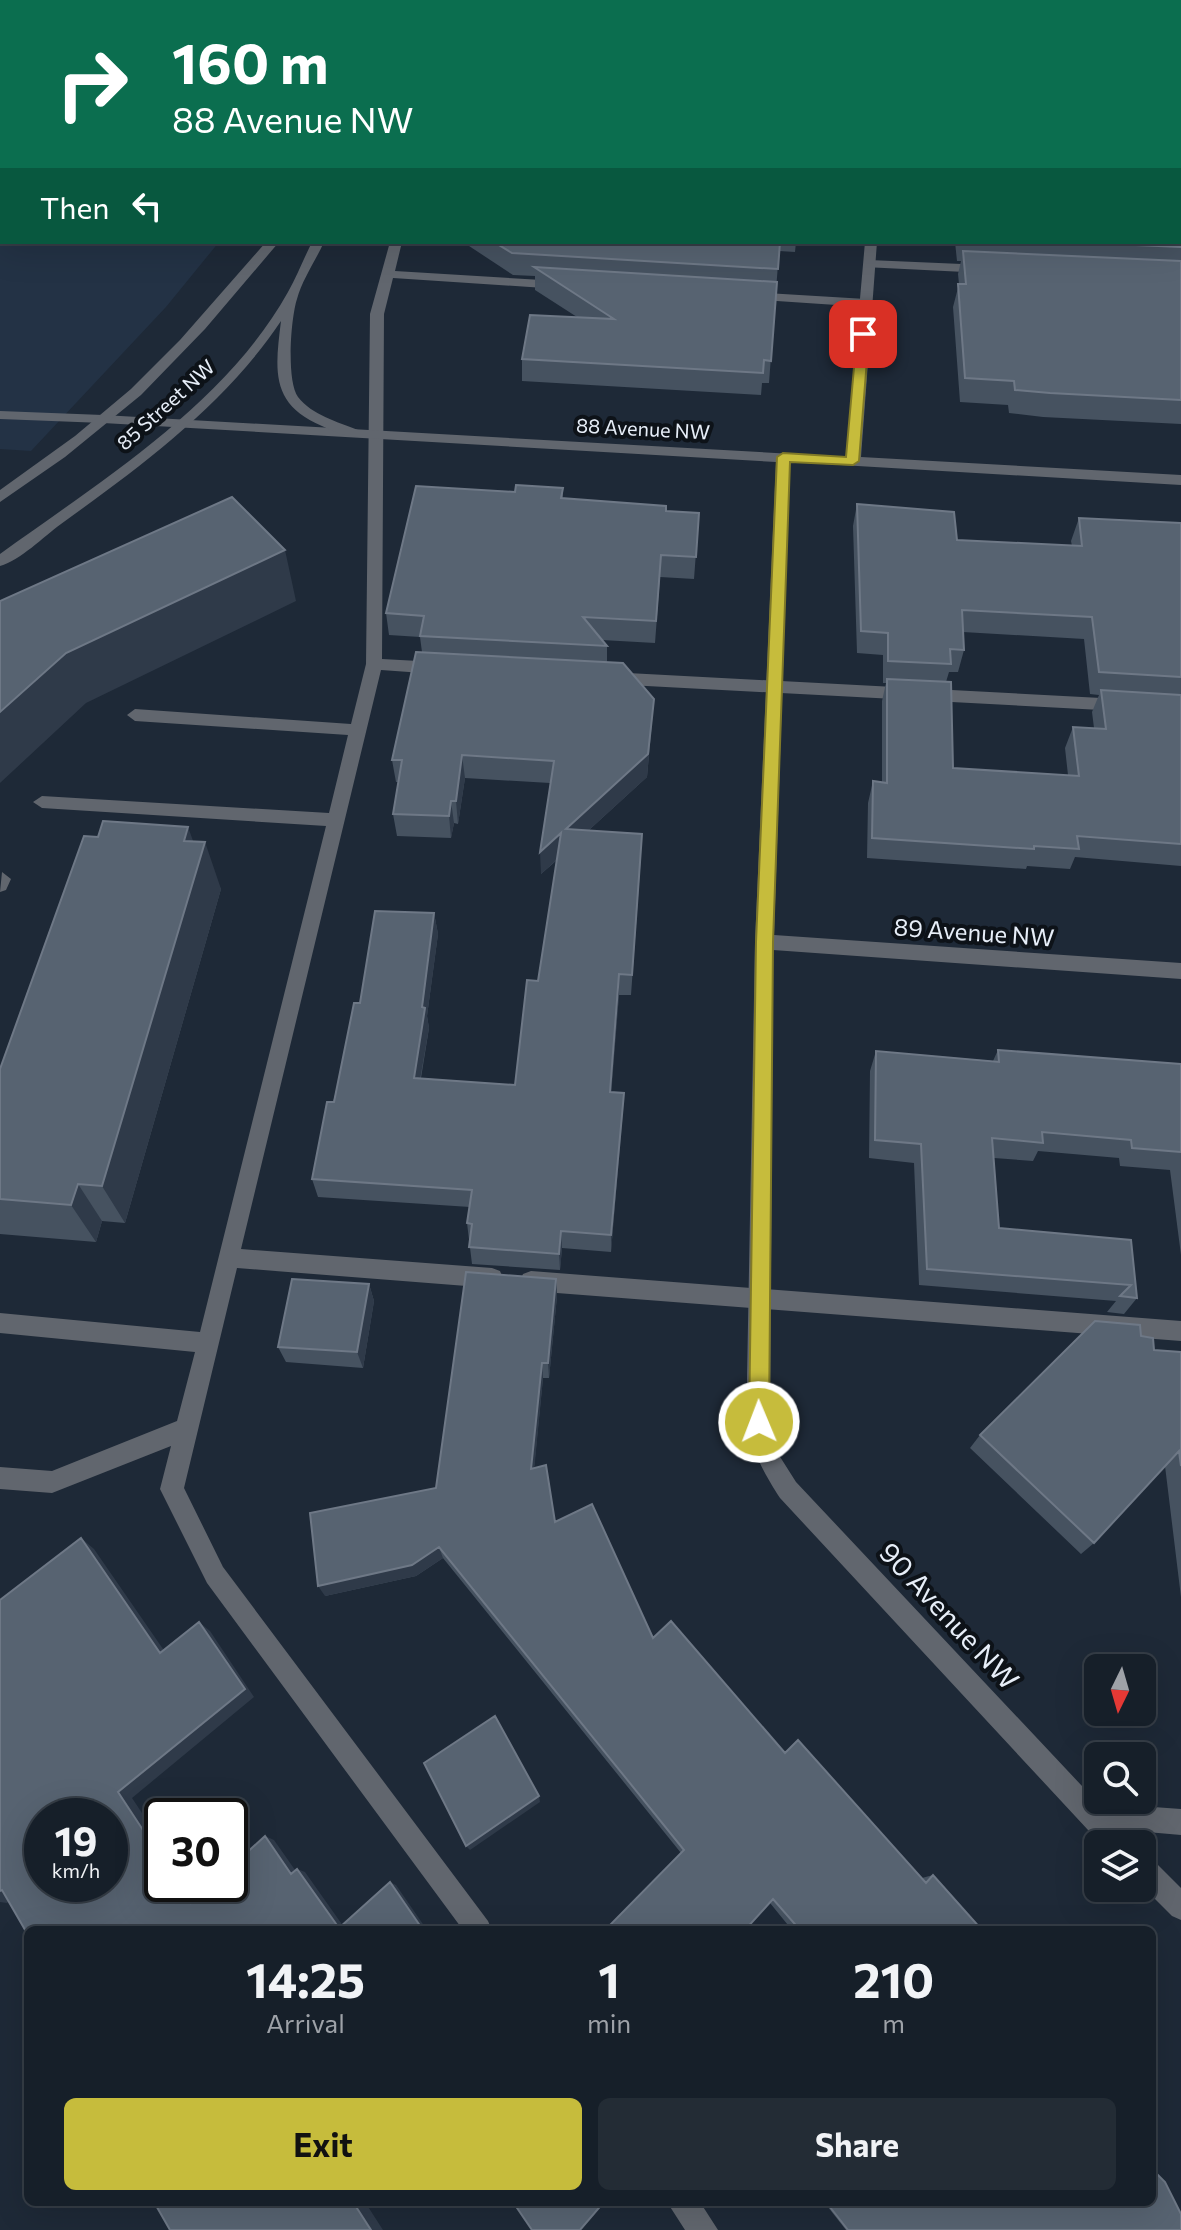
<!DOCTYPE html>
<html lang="en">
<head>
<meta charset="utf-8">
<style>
  :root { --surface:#161f29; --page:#232c35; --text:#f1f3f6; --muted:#9ea2a8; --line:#353d46; --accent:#c6bc3c }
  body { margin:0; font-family:Commissioner,sans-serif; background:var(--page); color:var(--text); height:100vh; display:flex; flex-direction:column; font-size:30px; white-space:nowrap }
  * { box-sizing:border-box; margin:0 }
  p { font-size:26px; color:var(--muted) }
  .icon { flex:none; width:44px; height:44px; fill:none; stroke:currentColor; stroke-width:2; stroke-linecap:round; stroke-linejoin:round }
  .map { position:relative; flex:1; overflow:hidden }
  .panel { position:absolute; left:24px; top:1926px; width:1132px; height:280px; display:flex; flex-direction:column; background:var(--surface); border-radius:12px; box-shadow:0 8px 32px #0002,0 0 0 2px var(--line) }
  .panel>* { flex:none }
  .guide { position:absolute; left:0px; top:0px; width:1182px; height:244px; box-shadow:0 8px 32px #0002,0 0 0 2px var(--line); background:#0b6e4f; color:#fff; overflow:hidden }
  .needle { width:52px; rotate:185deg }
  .controls { position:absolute; left:1084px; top:1654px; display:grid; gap:16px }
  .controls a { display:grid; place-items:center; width:72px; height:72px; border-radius:12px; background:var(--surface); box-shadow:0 8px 32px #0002,0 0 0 2px var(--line); font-size:40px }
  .speed { position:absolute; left:24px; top:1798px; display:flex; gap:16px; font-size:40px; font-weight:700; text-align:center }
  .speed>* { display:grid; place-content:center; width:104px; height:104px; border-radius:50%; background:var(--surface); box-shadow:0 8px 32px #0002,0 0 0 2px var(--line); line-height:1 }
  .speed small { font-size:20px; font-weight:400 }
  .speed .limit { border:4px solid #111; border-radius:12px; background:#fff; color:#111 }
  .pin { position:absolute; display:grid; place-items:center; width:68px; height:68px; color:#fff; margin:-34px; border-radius:16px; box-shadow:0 4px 12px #0006 }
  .me { position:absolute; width:88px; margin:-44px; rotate:359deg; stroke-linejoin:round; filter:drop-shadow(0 0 6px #0008) }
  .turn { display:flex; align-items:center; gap:28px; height:168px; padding:0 40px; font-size:36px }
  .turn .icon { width:104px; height:104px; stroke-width:2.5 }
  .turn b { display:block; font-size:56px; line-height:68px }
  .then { display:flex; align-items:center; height:76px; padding:0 40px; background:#0003; gap:16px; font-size:30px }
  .eta { display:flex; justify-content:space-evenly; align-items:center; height:136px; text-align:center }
  .eta b { font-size:48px; font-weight:700; line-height:56px }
  .cta { display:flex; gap:16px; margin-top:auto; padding:16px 40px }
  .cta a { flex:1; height:92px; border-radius:12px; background:var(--accent); color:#111; font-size:32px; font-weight:700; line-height:92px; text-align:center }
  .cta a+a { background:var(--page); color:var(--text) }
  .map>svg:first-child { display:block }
</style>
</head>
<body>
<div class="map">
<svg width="1181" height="2230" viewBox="0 0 1181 2230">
  <rect width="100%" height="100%" fill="#1e2937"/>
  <!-- built -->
  <path fill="#233245" d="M0,0H330L2,2V242H219L166,307L31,451L0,449Z"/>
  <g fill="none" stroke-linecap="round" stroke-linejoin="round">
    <!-- service -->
    <path fill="#61666e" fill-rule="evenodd" d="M390,242H402L395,271L559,281L566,285L559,289L393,278L384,314L382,659L437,662L445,668L437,674L381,670L241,1249L492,1268L500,1271L503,1278L500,1285L492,1288L237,1268L184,1488L223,1567L488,1921L492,1930H463L207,1583L160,1489L171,1446L52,1493L0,1489V1467L52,1471L177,1421L195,1352L0,1333V1313L200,1332L326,826L42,808L33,802L42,796L329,813L348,735L135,721L127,715L135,709L351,724L366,664L370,314Z
      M869,260L985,265L991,269L985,273L864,267V261Z
      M751,292L866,299L873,303L866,307L746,299V293Z
      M0,411L103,415L110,419L103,423L0,419Z
      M609,672L1120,699L1128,705L1120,711L609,684L601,678Z
      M2,872L11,879L6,890L0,892Z
      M531,1271L1181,1321V1341L531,1291L523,1288L520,1281L523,1274Z
      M667,2202H700L718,2230H685Z"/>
    <!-- minor -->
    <path fill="#61666e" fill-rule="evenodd" d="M886,0H896V2H886Z
      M865,242H877L861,457L1181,475V485L790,462L774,935L1181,963V979L773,950L770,1422L777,1452L796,1482L1098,1803L1181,1809V1835L1124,1830L1132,1844H1101L780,1498C749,1450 748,1435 747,1379L755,942L776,462L103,423L96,419L103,415L846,457Z
      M1142,1854L1151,1858L1181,1888V1920L1172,1916L1142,1886Z"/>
    <!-- tertiary -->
    <path fill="#61666e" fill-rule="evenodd" d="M381,0H391V2H381Z
      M266,242H279L205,329L141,395L65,457L0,502V490L75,436L131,389L180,340Z
      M312,242H324C316,260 302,280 297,299C291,317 286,380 298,397C312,415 338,422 358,430V436C347,438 333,431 322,426C270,404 275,370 281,321C225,405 141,466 61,524C43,537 21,560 0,566V554C102,480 225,405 288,292C297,276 304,258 312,242Z"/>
  </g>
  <!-- wall -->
  <path fill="#465260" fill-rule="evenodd" d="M493,0H832L831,2H493Z
    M962,0H1181V424L1043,417L1009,413L1008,405L960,402L953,307L959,284L958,274L961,261H957L955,242H1180V2H962Z
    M463,242H796L795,252L779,251L769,383H762L761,395L522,381V359L577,317L535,290V276L513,275Z
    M563,488V498L666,511L699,513L694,579L660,577L655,643L602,640L607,646V662L654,699L652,722L647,777L589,830L641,856L631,995H619L611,1092L624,1093L611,1252L562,1248L560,1270L472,1264L467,1223L470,1207L318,1197L312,1179L360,1003L434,913L438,934L427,1016L429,1028L421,1078L515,1085L538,981L557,860L541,874L550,783L465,778L458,824L454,823L451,838L397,836L393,814L398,782H396L392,760L422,652L420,637L389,635L386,613L515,492Z
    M857,504L957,540L1072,546L1071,541L1079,518L1181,523V866L1075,857L1070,869L1027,866L1026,869L867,858L868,803L873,781L882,782V701L886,683H883V655L857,653L853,526ZM963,632L1084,639L1090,694L1099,695L1092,712L1094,728L1073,727L1065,748L1068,775L953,768L946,682L949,672H958L964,650Z
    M193,842L221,889L125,1223L102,1221L96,1242L0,1234V1069Z
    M998,1050L1181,1064V1255L1170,1170L1120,1166L1119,1158L1038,1151L1033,1161L994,1158L999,1228L1131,1240L1137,1298L1124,1314L1107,1312L1116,1301L919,1285L914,1163L869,1158L870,1071L876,1051L993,1061Z
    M556,1279L557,1296L549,1378H543L534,1468L555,1522L653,1638L785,1753L922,1878L933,1875L982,1930H792L770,1903L745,1930H612L610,1927V1925L681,1853L443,1558L416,1576L325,1596L436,1488Z
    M369,1284L374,1301L363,1368L286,1362L278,1347Z
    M1141,1336L1154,1350L1181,1352V1597L1165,1466L1094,1543L1081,1554L970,1448L980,1435Z
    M824,2202H1152L1181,2230H846Z"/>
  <!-- shaded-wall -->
  <path fill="#2f3a49" d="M285,550L296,601L86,703L0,783V712L66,653Z
    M654,699L647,777L566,851V829Z
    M462,755L465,778L458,824L456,801Z
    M451,801L454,823L451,838L449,816Z
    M188,827L200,860L205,842L221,889L125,1223L102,1186Z
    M561,833L562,855L541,874L540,852Z
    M434,913L438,934L427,1016L429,1028L417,1097L414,1078Z
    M619,974V995L610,1111V1092Z
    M624,1093L623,1112L611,1252V1235Z
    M78,1184L102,1221L96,1242L71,1205Z
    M561,1231L562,1248L560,1270L559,1254Z
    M556,1279L557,1296L549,1378L548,1363Z
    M369,1284L374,1301L363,1368L357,1352Z
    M542,1363L543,1378L533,1482L531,1469Z
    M81,1538L94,1549L172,1662L160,1653Z
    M439,1547L443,1558L416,1576L325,1596L318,1586Z
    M199,1622L210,1631L254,1697L132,1798L162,1843V1859L118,1792Z
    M539,1796L540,1802L470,1850L466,1846Z
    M265,1836L274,1840L300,1877L291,1874Z
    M297,1869L305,1872L346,1930L339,1928Z
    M390,1882L396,1885L427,1930H423Z
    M178,1884H188L203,1906L191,1903Z
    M2,1890L19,1892L7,1903L0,1902V1891Z
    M353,2202H365L383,2230H371Z"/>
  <!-- building -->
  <path fill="#576371" stroke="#6e7886" stroke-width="2" fill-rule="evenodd" d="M520,0H831L830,2H523Z
    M968,0H1181V247L1066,242H1180V2H968Z
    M494,242H780L778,269L512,253Z
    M963,251L1181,261V400L1050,393L1015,390L1014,381L965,378L958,284H966Z
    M534,267L777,282L771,361L764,360L763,373L522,359L530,315L614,319Z
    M516,485L563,488L561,498L666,506V511L699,513L696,557L661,555L656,621L583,617L607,646L420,636L424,616L386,613L416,486L515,492Z
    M232,497L285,550L66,653L0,712V601Z
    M857,504L954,512L957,540L1082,546L1079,518L1181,523V677L1099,672L1092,617L962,610L964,650L950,649L951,664L888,661V633L861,631Z
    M416,652L623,663L654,699L648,754L566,829L642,834L632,975L619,974L610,1092L624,1093L611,1235L561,1231L559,1254L469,1247L472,1224L467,1223L472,1190L312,1179L327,1102H334L354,1003H360L375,911L434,913L422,1007L425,1008L414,1078L515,1085L527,980L538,981L561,833L540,852L554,761L462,755L456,801H451L449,816L393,814L402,760H392Z
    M887,679L951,682L953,768L1079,776L1073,727L1106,729L1101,690L1181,695V844L1077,836L1079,849L1034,846V849L872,838L873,781L887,783Z
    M103,821L188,827L184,841L205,842L102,1186L78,1184L71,1205L0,1199V1069L84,836L98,837Z
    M998,1050L1181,1064V1152L1132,1148L1131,1140L1042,1132L1043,1143L992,1138L999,1228L1131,1240L1137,1298L1120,1296L1131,1285L927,1269L921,1144L875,1140L876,1051L999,1062Z
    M466,1272L556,1279L548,1363H542L531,1469L546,1465L555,1522L592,1504L653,1638L671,1621L785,1753L798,1740L926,1883L933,1875L982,1930H800L773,1899L745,1930H614L610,1925L684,1850L439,1547L412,1565L318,1586L310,1513L436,1488Z
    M292,1279L369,1284L357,1352L278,1347Z
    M1095,1321L1140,1325L1141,1336L1153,1338L1154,1350L1181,1352V1466L1179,1451L1094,1543L980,1435Z
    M81,1538L160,1653L199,1622L245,1689L118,1792L162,1859V1884H178L191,1903L212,1884H230V1868L265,1836L291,1874L297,1869L339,1928L390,1882L423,1930H28V1935L2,1890L0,1891V1600ZM42,1816H110V1884H42Z
    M495,1716L539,1796L466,1846L424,1763Z
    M1152,2169L1165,2182L1181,2214V2230H848L826,2202H1152Z
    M154,2202H353L371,2230H170Z
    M513,2202H604L580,2230H532Z"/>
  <!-- route -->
  <path fill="#c6bc3c" stroke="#817a27" stroke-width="2" d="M863,331L869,334L859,461L853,465L790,462L773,942L769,1422L766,1429L759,1432L752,1429L749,1422L756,942L777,457L783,453L846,457L857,334Z"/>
  <g text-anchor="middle" stroke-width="8" stroke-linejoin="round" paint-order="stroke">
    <!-- far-street labels -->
    <g font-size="20" fill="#e7eef8" stroke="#0d1218">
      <text transform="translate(166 405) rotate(-42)" y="7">85 Street NW</text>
      <text transform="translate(643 429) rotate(3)" y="7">88 Avenue NW</text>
    </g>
    <!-- street labels -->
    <g font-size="24" fill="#e7eef8" stroke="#0d1218">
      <text transform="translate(974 933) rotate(4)" y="8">89 Avenue NW</text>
    </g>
    <!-- near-street labels -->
    <g font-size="28" fill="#e7eef8" stroke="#0d1218">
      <text transform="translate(949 1616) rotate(47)" y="10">90 Avenue NW</text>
    </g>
  </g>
</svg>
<div class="controls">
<a><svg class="needle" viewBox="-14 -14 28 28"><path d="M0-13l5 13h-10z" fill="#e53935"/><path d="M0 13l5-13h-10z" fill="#9ea2a8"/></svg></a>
<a><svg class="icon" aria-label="search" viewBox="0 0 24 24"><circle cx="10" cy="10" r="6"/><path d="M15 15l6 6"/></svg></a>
<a><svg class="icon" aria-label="layers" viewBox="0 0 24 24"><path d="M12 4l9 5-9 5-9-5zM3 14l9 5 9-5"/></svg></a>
</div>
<div class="speed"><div>19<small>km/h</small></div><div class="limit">30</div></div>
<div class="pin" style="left:863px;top:334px;background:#d93025"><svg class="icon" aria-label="arrive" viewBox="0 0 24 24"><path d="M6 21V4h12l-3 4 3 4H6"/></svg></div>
<svg class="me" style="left:759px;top:1422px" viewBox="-20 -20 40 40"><circle r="17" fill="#c6bc3c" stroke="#fff" stroke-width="3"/><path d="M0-11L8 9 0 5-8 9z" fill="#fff"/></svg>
<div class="guide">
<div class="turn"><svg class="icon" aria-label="right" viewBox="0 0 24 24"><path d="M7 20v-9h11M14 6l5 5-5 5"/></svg><div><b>160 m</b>88 Avenue NW</div></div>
<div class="then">Then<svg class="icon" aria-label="left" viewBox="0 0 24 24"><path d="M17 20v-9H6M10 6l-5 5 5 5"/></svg></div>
</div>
<section class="panel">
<div class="eta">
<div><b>14:25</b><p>Arrival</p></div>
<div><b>1</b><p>min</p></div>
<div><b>210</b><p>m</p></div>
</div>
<div class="cta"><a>Exit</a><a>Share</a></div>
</section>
</div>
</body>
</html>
